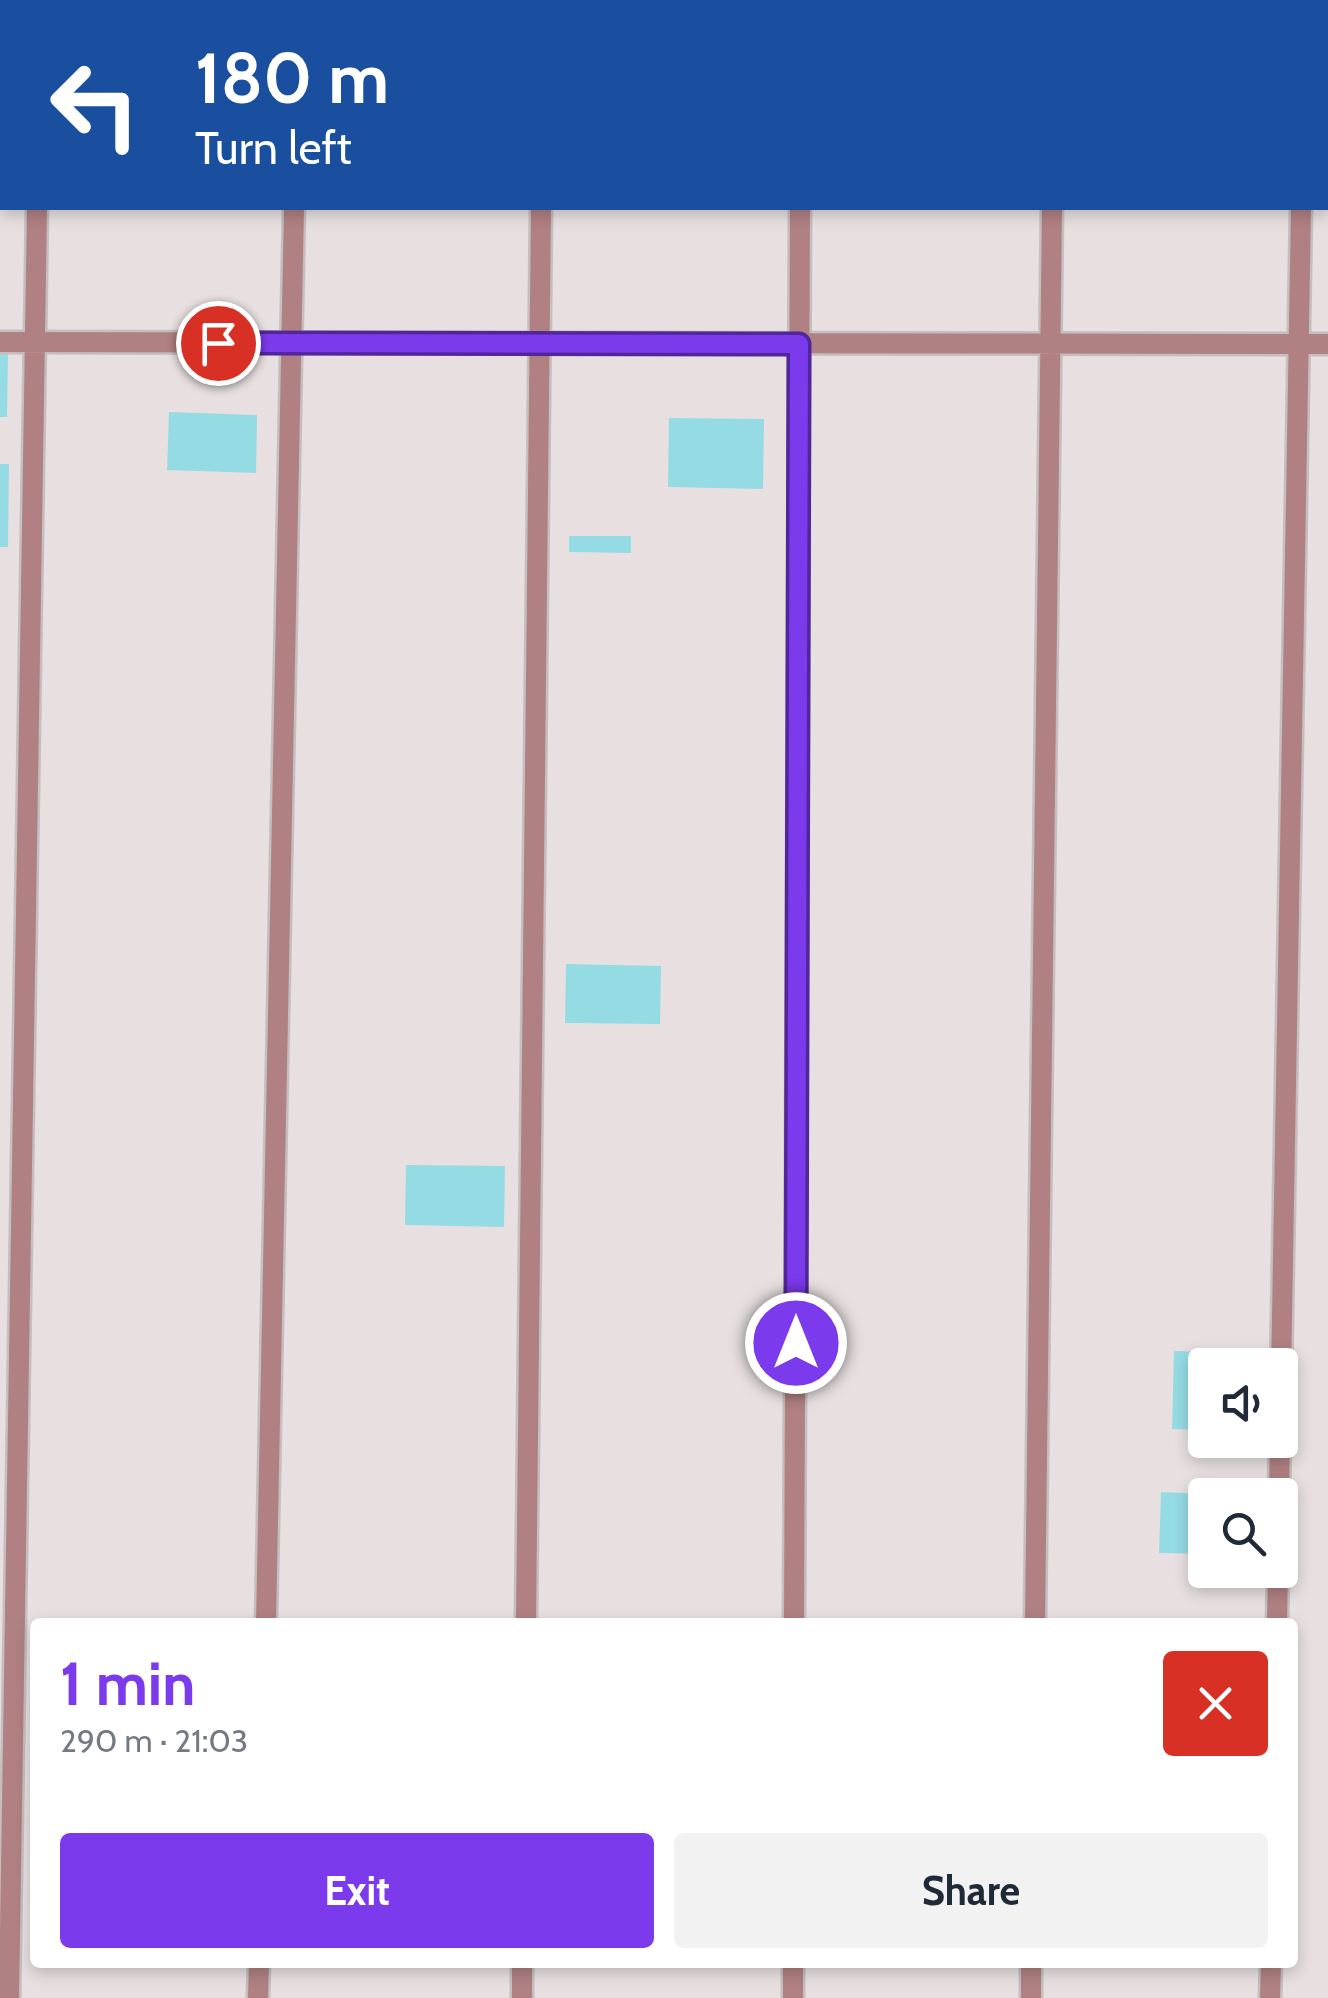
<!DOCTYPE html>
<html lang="en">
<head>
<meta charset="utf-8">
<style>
  :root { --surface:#fff; --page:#f2f2f3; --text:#1f2937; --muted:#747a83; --accent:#7c3aed }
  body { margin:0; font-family:Cabin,sans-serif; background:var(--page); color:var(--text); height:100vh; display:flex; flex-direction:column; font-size:38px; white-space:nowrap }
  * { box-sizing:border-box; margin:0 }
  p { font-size:32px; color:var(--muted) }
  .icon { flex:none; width:55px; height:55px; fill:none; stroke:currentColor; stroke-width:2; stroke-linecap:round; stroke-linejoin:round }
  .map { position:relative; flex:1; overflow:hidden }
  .panel { position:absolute; left:30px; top:1618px; width:1268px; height:350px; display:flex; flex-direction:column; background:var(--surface); border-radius:10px; box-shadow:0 5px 15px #0003 }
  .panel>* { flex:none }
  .guide { position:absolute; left:0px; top:0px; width:1330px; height:210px; box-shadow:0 5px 15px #0003; background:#1a4fa0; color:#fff; overflow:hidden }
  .buttons { position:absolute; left:1188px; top:1348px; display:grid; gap:20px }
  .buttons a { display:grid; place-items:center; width:110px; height:110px; border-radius:10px; background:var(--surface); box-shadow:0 5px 15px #0003; font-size:50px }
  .pin { position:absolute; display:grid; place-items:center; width:85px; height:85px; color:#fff; margin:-42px; border:5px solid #fff; border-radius:50%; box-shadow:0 2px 10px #0007 }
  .me { position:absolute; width:110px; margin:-55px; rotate:0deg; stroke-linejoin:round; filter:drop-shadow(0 0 8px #0008) }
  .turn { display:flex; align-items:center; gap:35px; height:210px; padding:0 30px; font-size:45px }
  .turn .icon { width:130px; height:130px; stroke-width:2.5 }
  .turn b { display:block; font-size:70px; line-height:85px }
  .round { display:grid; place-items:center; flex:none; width:105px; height:105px; border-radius:10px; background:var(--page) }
  .headline { display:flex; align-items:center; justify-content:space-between; height:170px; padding:0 30px }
  h1 { font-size:60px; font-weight:700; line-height:75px; color:var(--accent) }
  .primary-button { display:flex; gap:20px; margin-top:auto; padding:20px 30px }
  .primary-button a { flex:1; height:115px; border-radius:10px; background:var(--accent); color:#fff; font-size:40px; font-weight:700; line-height:115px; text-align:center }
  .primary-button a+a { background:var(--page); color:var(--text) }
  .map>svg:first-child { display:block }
</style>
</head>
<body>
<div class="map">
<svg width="1328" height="1998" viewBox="0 0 1328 1998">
  <rect width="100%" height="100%" fill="#e8e0e0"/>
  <!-- building -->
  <path fill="#95dbe4" d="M0,354H8L7,417H0Z
    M169,412L257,415L256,473L167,470Z
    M669,418L764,419L763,489L668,487Z
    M0,464H9L8,547H0Z
    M569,536H631V553L569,552Z
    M566,964L661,966L660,1024L565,1023Z
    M406,1165L505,1166L504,1227L405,1225Z
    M1174,1351L1253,1353L1252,1365H1205V1430L1172,1429Z
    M1161,1492L1205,1494V1554L1159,1553Z"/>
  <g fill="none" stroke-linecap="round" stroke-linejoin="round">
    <defs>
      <path id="minor" d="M39,2V0
        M296,2V0
        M544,2V0
        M801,2V0
        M1053,2V0
        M1305,2V0
        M0,342L1328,344
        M1280,1434L1301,208
        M1279,1495L1280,1440
        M266,1622L294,208
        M526,1622L541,208
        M794,1622L800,208
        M1035,1622L1052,208
        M1277,1622L1278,1570
        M9,1998L37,208
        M258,1998L259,1962
        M522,1998V1962
        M793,1998V1962
        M1031,1998V1962
        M1270,1998L1271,1962"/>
    </defs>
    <!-- minor casing -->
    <use href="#minor" stroke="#c5bebe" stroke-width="25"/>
    <!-- minor -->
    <use href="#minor" stroke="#b08082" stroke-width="20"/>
  </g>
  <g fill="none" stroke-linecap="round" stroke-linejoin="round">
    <defs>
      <path id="route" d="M218,343L799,344L796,1343"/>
    </defs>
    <!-- route casing -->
    <use href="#route" stroke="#51269a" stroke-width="25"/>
    <!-- route -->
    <use href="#route" stroke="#7c3aed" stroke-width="18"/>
  </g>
</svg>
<div class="buttons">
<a><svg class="icon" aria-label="sound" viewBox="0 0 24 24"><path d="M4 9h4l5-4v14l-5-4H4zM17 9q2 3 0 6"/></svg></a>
<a><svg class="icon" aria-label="search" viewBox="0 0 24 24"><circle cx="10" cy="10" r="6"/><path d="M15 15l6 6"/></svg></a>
</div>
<div class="pin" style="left:218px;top:343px;background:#d93025"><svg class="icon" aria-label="arrive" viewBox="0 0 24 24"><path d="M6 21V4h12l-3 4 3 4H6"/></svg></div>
<svg class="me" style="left:796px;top:1343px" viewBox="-20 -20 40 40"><circle r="17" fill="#7c3aed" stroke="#fff" stroke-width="3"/><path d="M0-11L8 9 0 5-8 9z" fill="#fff"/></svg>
<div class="guide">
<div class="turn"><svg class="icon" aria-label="left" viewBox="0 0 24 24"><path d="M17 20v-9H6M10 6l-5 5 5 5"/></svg><div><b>180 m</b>Turn left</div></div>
</div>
<section class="panel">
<div class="headline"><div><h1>1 min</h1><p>290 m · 21:03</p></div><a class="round" style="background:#d93025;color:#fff"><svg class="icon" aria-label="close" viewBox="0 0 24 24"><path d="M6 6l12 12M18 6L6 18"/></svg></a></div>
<div class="primary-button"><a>Exit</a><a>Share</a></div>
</section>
</div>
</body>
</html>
